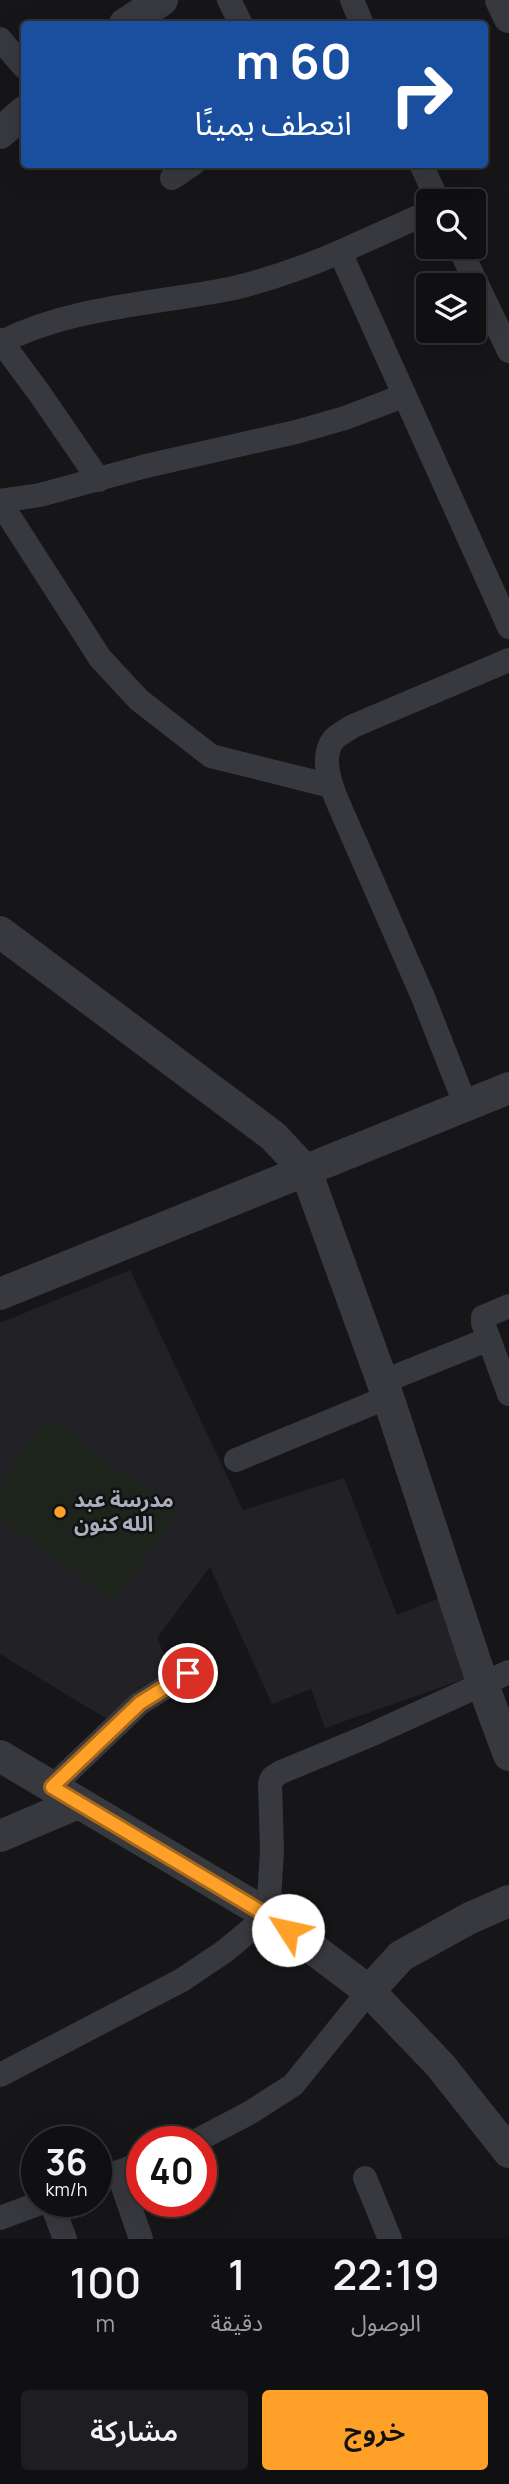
<!DOCTYPE html>
<html lang="ar">
<head>
<meta charset="utf-8">
<style>
  :root { --surface:#101013; --page:#1e1e21; --text:#f1f3f6; --muted:#9c9da0; --line:#303033; --accent:#ffa028 }
  body { margin:0; font-family:Manrope,"Noto Sans Arabic",sans-serif; background:var(--page); color:var(--text); direction:rtl; height:100vh; display:flex; flex-direction:column; font-size:26px; white-space:nowrap }
  * { box-sizing:border-box; margin:0 }
  p { font-size:23px; color:var(--muted) }
  .icon { flex:none; width:38px; height:38px; fill:none; stroke:currentColor; stroke-width:2; stroke-linecap:round; stroke-linejoin:round }
  .map { position:relative; height:2239px; overflow:hidden; direction:ltr }
  .drawer { display:flex; flex-direction:column; background:var(--surface); flex:1 }
  .drawer>* { flex:none }
  .banner { position:absolute; left:21px; top:21px; width:467px; height:147px; border-radius:7px; box-shadow:0 7px 28px #0002,0 0 0 2px var(--line); direction:rtl; background:#1a4fa0; color:#fff; overflow:hidden }
  .fabs { position:absolute; left:416px; top:189px; display:grid; gap:14px }
  .fabs a { display:grid; place-items:center; width:70px; height:70px; border-radius:7px; background:var(--surface); box-shadow:0 7px 28px #0002,0 0 0 2px var(--line); font-size:35px }
  .speed { position:absolute; left:21px; top:2126px; display:flex; gap:14px; font-size:35px; font-weight:700; text-align:center }
  .speed>* { display:grid; place-content:center; width:91px; height:91px; border-radius:50%; background:var(--surface); box-shadow:0 7px 28px #0002,0 0 0 2px var(--line); line-height:1 }
  .speed small { font-size:18px; font-weight:400 }
  .speed .limit { border:10px solid #d22; background:#fff; color:#111 }
  .pin { position:absolute; display:grid; place-items:center; width:60px; height:60px; color:#fff; margin:-30px; border:4px solid #fff; border-radius:50%; box-shadow:0 2px 7px #0007 }
  .me { position:absolute; width:77px; margin:-38px; rotate:305deg; stroke-linejoin:round; filter:drop-shadow(0 0 5px #0008) }
  .turn { display:flex; align-items:center; gap:24px; height:147px; padding:0 21px; font-size:32px }
  .turn .icon { width:91px; height:91px; stroke-width:2.5 }
  .turn b { display:block; font-size:49px; line-height:60px }
  .eta { display:flex; justify-content:space-evenly; align-items:center; height:119px; text-align:center }
  .eta b { font-size:42px; font-weight:600; line-height:49px }
  .button { display:flex; gap:14px; margin-top:auto; padding:14px 21px }
  .button a { flex:1; height:80px; border-radius:7px; background:var(--accent); color:#111; font-size:28px; font-weight:600; line-height:80px; text-align:center }
  .button a+a { background:var(--page); color:var(--text) }
  .map>svg:first-child { display:block }
</style>
</head>
<body>
<div class="map">
<svg width="509" height="2239" viewBox="0 0 509 2239">
  <rect width="100%" height="100%" fill="#161619"/>
  <!-- built -->
  <path fill="#222226" d="M130,1270L243,1510L344,1478L397,1615L440,1598L464,1679L325,1728L311,1689L272,1704L210,1567L157,1638L171,1669L134,1692L110,1721L0,1654V1323Z"/>
  <!-- green -->
  <path fill="#1c241c" d="M48,1418L178,1513L113,1601L0,1518V1483Z"/>
  <g fill="none" stroke-linecap="round" stroke-linejoin="round">
    <!-- minor -->
    <path stroke="#37393e" stroke-width="24" d="M229,0L241,24
      M352,0L362,24
      M0,39L24,67
      M421,164L438,201
      M172,178L193,164
      M429,212L340,252L509,627
      M459,247L509,351
      M0,340L40,394L99,480
      M0,343C71,306 157,304 234,288C271,279 305,267 340,252
      M0,501L40,495L146,466L296,432L345,418L403,396
      M0,502L100,658L139,700L211,756L331,786
      M466,1106L423,997L339,805C331,787 319,757 334,739C339,734 347,730 353,726L509,660
      M509,1306L483,1317V1323L509,1394
      M382,1382L489,1339
      M236,1460L388,1397
      M52,1787L140,1703L188,1673
      M0,2075L182,1980L225,1951L268,1915L272,1851L270,1783L272,1778L281,1772L368,1736L509,1672
      M194,2142L251,2112L293,2085L369,1991
      M118,2172L141,2239
      M365,2178L390,2239
      M96,2181L142,2163
      M51,2202L65,2239
      M0,2218L43,2202"/>
    <!-- tertiary -->
    <path stroke="#37393e" stroke-width="32" d="M501,0L509,17
      M125,24L162,0
      M0,133L24,112
      M0,932L273,1136L306,1171L388,1397L483,1685L509,1755
      M0,1294L509,1088
      M0,1756L268,1915L369,1991L440,2065L509,2152
      M0,1836L78,1803
      M369,1991L401,1956L470,1918L509,1901"/>
  </g>
  <g fill="none" stroke-linecap="round" stroke-linejoin="round">
    <defs>
      <path id="route" d="M188,1673L140,1703L52,1787L268,1916L288,1930"/>
    </defs>
    <!-- route casing -->
    <use href="#route" stroke="#a6681a" stroke-width="18"/>
    <!-- route -->
    <use href="#route" stroke="#ffa028" stroke-width="12"/>
  </g>
  <!-- markers -->
  <circle fill="#ffa028" stroke="#111114" stroke-width="2.5" cx="60" cy="1512" r="7"/>
  <g text-anchor="middle" stroke-width="5" stroke-linejoin="round" paint-order="stroke">
    <!-- poi labels -->
    <g font-size="21" font-weight="bold" fill="#a7afba" stroke="#111114" text-anchor="start">
      <text x="74" y="1507">مدرسة عبد<tspan x="74" dy="24">الله كنون</tspan></text>
    </g>
  </g>
</svg>
<div class="fabs">
<a><svg class="icon" aria-label="search" viewBox="0 0 24 24"><circle cx="10" cy="10" r="6"/><path d="M15 15l6 6"/></svg></a>
<a><svg class="icon" aria-label="layers" viewBox="0 0 24 24"><path d="M12 4l9 5-9 5-9-5zM3 14l9 5 9-5"/></svg></a>
</div>
<div class="speed"><div>36<small>km/h</small></div><div class="limit">40</div></div>
<div class="pin" style="left:188px;top:1673px;background:#d93025"><svg class="icon" aria-label="arrive" viewBox="0 0 24 24"><path d="M6 21V4h12l-3 4 3 4H6"/></svg></div>
<svg class="me" style="left:288px;top:1930px" viewBox="-20 -20 40 40"><circle r="19" fill="#fff"/><path d="M0-13L10 11 0 6-10 11z" fill="#ffa028"/></svg>
<div class="banner">
<div class="turn"><svg class="icon" aria-label="right" viewBox="0 0 24 24"><path d="M7 20v-9h11M14 6l5 5-5 5"/></svg><div><b>60 m</b>انعطف يمينًا</div></div>
</div>
</div>
<section class="drawer">
<div class="eta">
<div><b>22:19</b><p>الوصول</p></div>
<div><b>1</b><p>دقيقة</p></div>
<div><b>100</b><p>m</p></div>
</div>
<div class="button"><a>خروج</a><a>مشاركة</a></div>
</section>
</body>
</html>
